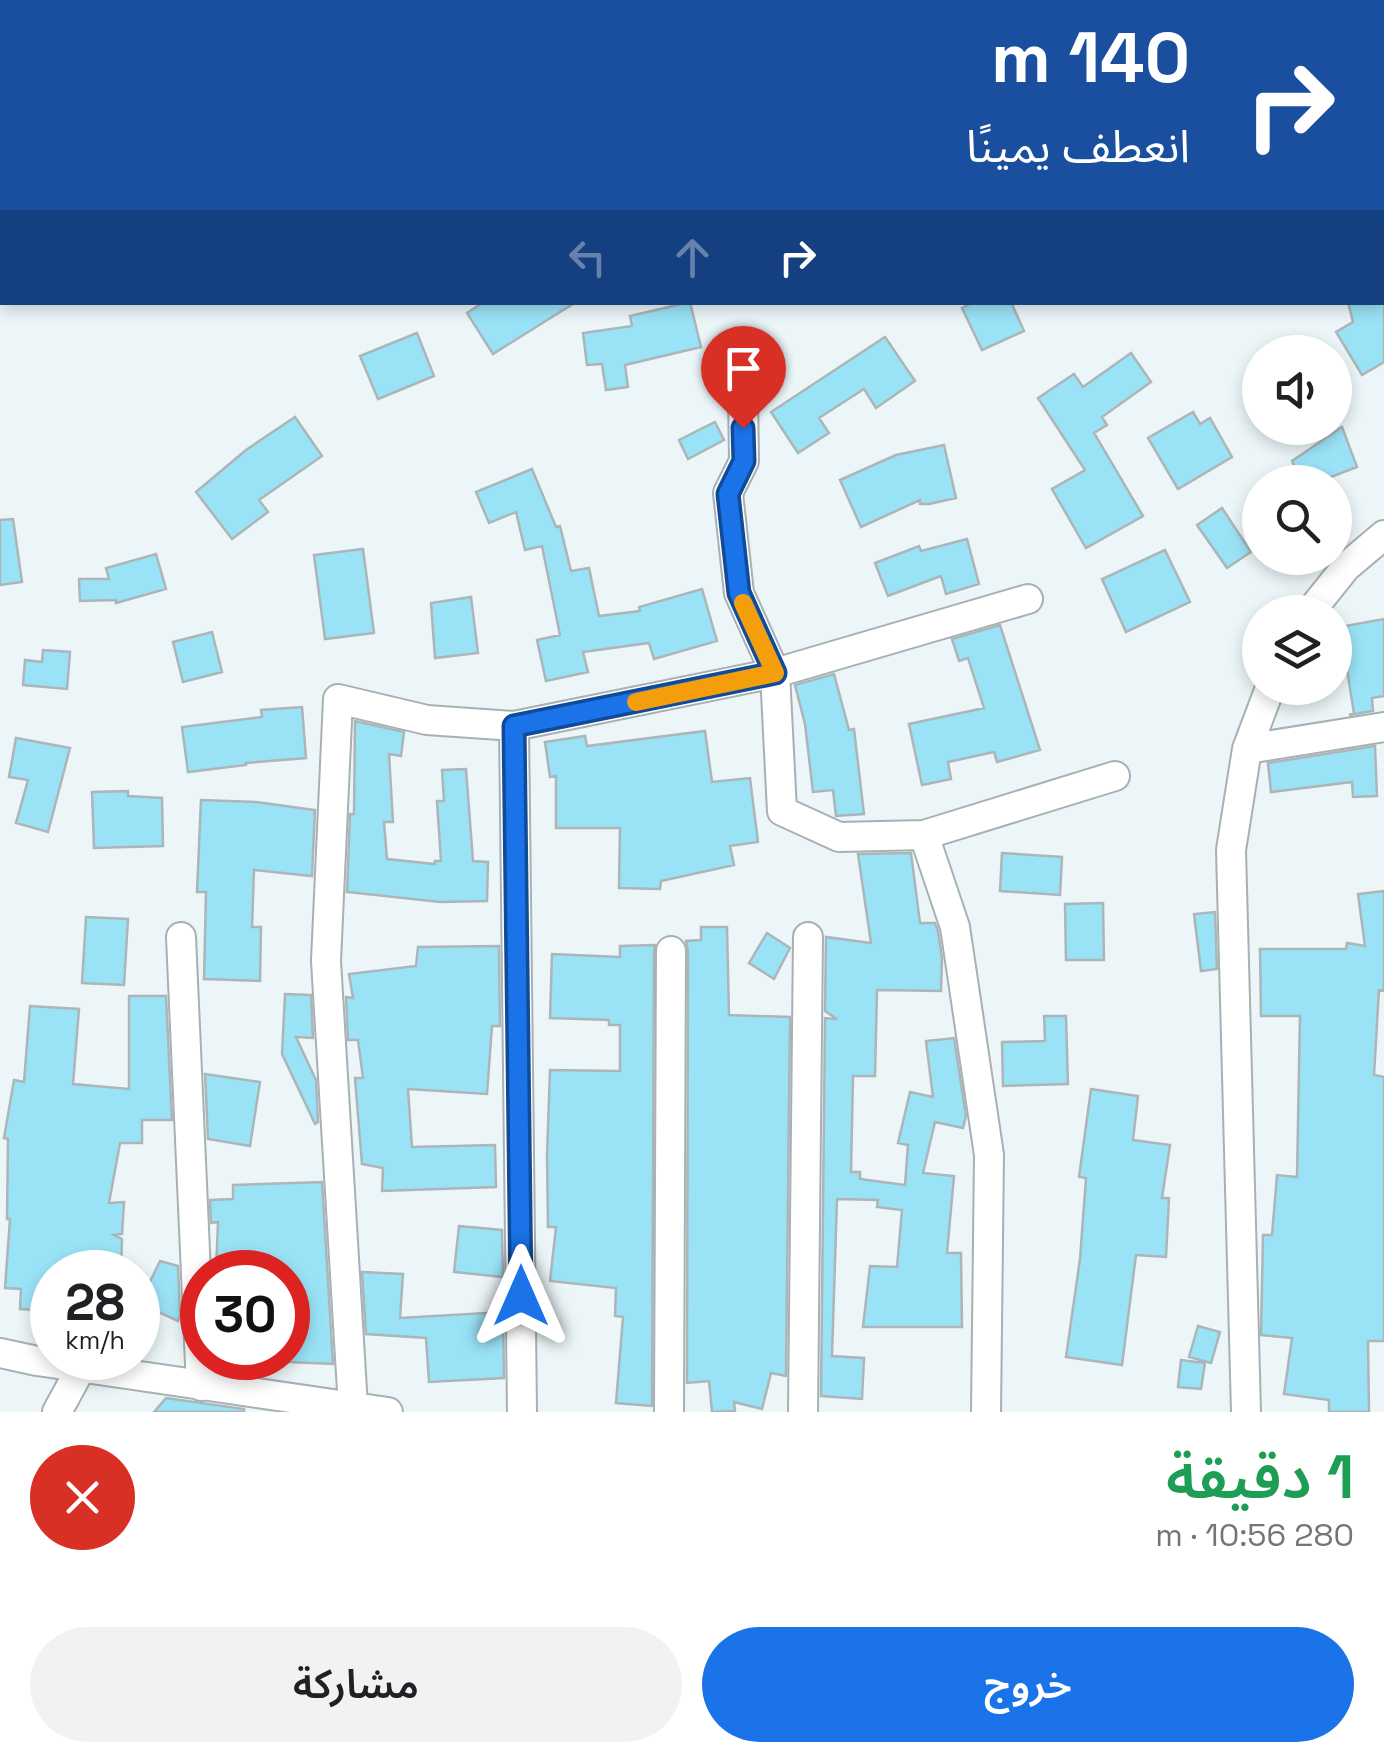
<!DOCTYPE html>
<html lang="ar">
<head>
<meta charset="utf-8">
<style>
  :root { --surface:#fff; --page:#f2f2f2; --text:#202124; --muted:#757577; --accent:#1a73e8 }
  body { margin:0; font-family:"Space Grotesk","Noto Sans Arabic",sans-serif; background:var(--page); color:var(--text); direction:rtl; height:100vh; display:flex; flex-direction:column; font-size:38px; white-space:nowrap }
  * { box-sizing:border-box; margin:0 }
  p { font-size:32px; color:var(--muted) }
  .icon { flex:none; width:55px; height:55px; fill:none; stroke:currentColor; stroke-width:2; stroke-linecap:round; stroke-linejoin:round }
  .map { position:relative; height:1412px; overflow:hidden; direction:ltr }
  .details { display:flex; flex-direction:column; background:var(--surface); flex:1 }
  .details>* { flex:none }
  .banner { position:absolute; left:0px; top:0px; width:1385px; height:305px; box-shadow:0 5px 15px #0003; direction:rtl; background:#1a4fa0; color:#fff; overflow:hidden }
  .buttons { position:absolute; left:1242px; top:335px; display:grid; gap:20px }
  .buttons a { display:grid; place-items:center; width:110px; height:110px; border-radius:50%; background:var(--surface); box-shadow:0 5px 15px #0003; font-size:50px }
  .speed { position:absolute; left:30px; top:1250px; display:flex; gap:20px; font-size:50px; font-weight:700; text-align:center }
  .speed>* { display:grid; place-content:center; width:130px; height:130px; border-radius:50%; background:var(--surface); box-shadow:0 5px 15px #0003; line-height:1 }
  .speed small { font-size:25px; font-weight:400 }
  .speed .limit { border:15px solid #d22; background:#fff; color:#111 }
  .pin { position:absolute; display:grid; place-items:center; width:85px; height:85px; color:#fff; margin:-102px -42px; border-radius:50% 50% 50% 0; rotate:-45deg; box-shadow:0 0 10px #0007 }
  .pin .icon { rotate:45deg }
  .me { position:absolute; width:110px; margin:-55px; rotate:0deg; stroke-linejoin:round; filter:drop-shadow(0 0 8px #0008) }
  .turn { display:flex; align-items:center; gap:35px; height:210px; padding:0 30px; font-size:45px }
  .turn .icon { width:130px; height:130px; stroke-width:2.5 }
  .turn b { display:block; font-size:70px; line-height:85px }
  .lanes { display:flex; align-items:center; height:95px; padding:0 30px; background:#0003; justify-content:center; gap:50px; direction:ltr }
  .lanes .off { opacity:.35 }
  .round { display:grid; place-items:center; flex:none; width:105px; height:105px; border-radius:52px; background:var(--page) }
  .head { display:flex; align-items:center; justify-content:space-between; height:170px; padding:0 30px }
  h1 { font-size:60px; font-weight:600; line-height:75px; color:#1e9e55 }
  .action { display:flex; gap:20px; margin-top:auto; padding:20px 30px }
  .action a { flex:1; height:115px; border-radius:60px; background:var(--accent); color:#fff; font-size:40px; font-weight:600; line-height:115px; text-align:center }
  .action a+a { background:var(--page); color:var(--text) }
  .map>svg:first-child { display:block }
</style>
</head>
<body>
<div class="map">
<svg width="1384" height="1412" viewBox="0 0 1384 1412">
  <rect width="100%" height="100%" fill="#ecf6f9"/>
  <!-- building -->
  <path fill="#9ae3f7" stroke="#acb5b8" stroke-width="2.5" d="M484,302H576L493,354L467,313Z
    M690,302L701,347L625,365L628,387L606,390L602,364L587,365L583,333L632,326L630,316Z
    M974,302H1011L1024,331L982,350L962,308Z
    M1348,302H1384V362L1362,375L1336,332L1353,322Z
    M417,333L434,376L378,399L360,356Z
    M885,337L915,381L876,408L864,389L819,418L829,433L798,453L771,412Z
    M1131,353L1151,382L1102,417L1107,425L1094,433L1143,516L1086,548L1052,489L1085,470L1038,398L1074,374L1083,387Z
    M1193,412L1200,424L1210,418L1232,457L1178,489L1148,438Z
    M295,417L322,456L259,500L268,512L232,539L196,492L246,450Z
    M715,422L724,440L688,459L679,440Z
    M1342,427L1357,467L1318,482H1301L1292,461Z
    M944,445L956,498L929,504H920V500L861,527L840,480L896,455Z
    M532,469L556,527L560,526L571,571L589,568L599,616L640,611L639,607L702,589L717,641L654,659L649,643L583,652L588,672L546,681L537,640L560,635L542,546L525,550L516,512L489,523L476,492Z
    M1222,508L1251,552L1227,568L1197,525Z
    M13,519L22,582L0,585V520Z
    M967,539L979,584L946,594L941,576L888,596L875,563L919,546L921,551Z
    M363,549L374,633L325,639L314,555Z
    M1165,550L1190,602L1126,632L1102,579Z
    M156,554L166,589L116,603V600L80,601L79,579H109L106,568Z
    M471,597L478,653L435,658L431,603Z
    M1384,619V696L1372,698L1373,711L1349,715L1354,713L1340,627Z
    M1000,625L1040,750L997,762L994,752L948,762L951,779L922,785L909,724L984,708L968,658L959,661L952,639Z
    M212,632L222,672L183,682L173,642Z
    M43,650L70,652L67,689L23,685L25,660L42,662Z
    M834,674L849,730L854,729L864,814L836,816L833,790L813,792L805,724L795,685Z
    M302,707L306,758L246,763V765L188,772L182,727L262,717L261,710Z
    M355,721L404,732L401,756L389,754L393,822H384L387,859L435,864V861H441L437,801H444L442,770L466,769L473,861L488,862L487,901L440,902L347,892L350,814H354Z
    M705,731L712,782L750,778L758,842L730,846L734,865L661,881L660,889L619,888L620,828H556V776L550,777L545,742L585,736L587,746Z
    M16,738L70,748L48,832L16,823L28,780L9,777Z
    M1375,746L1377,796L1353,797L1352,782L1271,792L1268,763Z
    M128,791V796L162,798L163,846L94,848L92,792Z
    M201,800L256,802L315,810L312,876L254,870L252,927H261L260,981L204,979L206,892H197Z
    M911,853L920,923H935L938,931L942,958L941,991L877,990L875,1076H853L851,1172H860V1179L905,1185L908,1145L898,1143L910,1092L933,1097L926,1041L954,1038L966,1116L963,1128L935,1122L923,1173L954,1176L947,1253H961L962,1327H863L870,1266L897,1267L902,1210L877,1207L878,1200L837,1199L832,1356L864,1358L862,1399L821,1396L825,1018L837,1019L825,1011L826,937L871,943L858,854Z
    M1002,853L1062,857L1060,895L1000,891Z
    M1384,891V991L1379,990L1374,1075L1384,1077V1341H1368L1369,1412H1329V1400L1284,1394L1292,1338L1261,1335L1263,1235H1272L1277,1175L1297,1177L1300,1016H1261L1260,949H1346L1347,943L1365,946L1358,894Z
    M1103,903L1104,960H1066L1065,904Z
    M1215,912L1217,969L1201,971L1194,914Z
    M86,917L128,919L124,985L82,983Z
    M701,927H727L729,1015L790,1017L786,1376L771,1373L762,1409L734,1402L735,1411L712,1412L709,1381L687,1383L688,951L686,941L701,940Z
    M767,933L790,948L774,979L749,963Z
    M655,945L654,951L652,1406L616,1403L623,1317L615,1316L616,1288L550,1281L556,1227H548L547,1155L550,1070L620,1071V1025H609V1020L550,1018L552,954L620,957V946Z
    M499,946L500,1026H492L487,1094L408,1089L412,1147L495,1145L496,1187L382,1191L383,1168L362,1164L355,1078H363L358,1040H348L346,997L353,998L349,974L416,966L418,947Z
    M285,994L311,995L313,1038L296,1037L316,1080L318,1122L315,1124L282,1054Z
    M129,996H166L172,1120H142V1143H120L109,1203L124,1202L122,1234L114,1235L122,1239L121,1272H51L49,1311L20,1309L21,1289L5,1288L10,1219H7L8,1139L4,1138L14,1080L24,1082L30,1006L79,1009L73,1084L129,1089Z
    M1044,1016H1066L1068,1084L1003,1086L1002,1042L1045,1041Z
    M205,1074L260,1082L250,1146L208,1139Z
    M1091,1089L1138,1096L1133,1140L1170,1145L1162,1198H1169L1166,1257L1136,1255L1122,1365L1066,1357L1080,1259L1086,1178L1079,1177Z
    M322,1182L333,1364L288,1362V1272H216L218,1222L211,1223L210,1200L233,1199V1185Z
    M459,1226L502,1230L503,1277L454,1272Z
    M160,1261L178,1266L180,1315L178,1321L143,1305V1296Z
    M362,1272L403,1274L400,1318L503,1312L504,1378L429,1382L426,1338L366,1334Z
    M1198,1326L1220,1332L1211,1363L1189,1357Z
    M1181,1360L1205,1363L1201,1389L1178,1387Z
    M166,1398L244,1409V1412H154Z"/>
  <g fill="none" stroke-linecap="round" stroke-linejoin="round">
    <defs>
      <path id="minor" d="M743,394L744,461L728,493L739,593L775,673L782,811L839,837L924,835L1115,776
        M1310,612L1346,567L1384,535
        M514,726L522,1412
        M1247,749L1384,727
        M924,835L955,927L989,1155L986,1412
        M181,937L201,1386
        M0,1353L37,1361L388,1412
        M353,1407L326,961L338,699L427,720L514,726L775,673L1028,599
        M57,1412L81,1368
        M669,1412L671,951
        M803,1412L808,937
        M1246,1412L1231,850L1247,749L1270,688"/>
    </defs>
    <!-- minor casing -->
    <use href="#minor" stroke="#a7b1b4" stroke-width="32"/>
    <!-- minor -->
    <use href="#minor" stroke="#fff" stroke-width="28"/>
  </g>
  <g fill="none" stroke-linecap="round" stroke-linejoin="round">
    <defs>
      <path id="route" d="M521,1296L514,726L775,673L739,593L728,494L744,461L743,428"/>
    </defs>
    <!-- route casing -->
    <use href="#route" stroke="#114b97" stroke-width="25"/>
    <!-- route -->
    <use href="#route" stroke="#1a73e8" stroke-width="18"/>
    <!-- slow -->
    <path stroke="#f59e0b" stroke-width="18" d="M636,702L775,673L743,603"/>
  </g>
</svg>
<div class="buttons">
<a><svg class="icon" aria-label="sound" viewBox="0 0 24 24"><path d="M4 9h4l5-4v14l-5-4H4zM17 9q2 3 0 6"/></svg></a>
<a><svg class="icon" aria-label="search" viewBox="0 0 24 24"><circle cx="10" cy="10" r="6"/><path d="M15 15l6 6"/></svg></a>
<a><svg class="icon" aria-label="layers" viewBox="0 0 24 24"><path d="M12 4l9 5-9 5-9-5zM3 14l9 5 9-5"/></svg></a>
</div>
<div class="speed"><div>28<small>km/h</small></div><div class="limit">30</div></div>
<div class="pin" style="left:743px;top:428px;background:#d93025"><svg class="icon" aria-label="arrive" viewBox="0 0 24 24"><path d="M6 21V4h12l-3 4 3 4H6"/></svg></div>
<svg class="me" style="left:521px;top:1296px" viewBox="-20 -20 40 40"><path d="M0-17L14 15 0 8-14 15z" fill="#1a73e8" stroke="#fff" stroke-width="4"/></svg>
<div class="banner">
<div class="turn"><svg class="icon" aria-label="right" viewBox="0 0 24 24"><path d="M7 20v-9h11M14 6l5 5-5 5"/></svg><div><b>140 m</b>انعطف يمينًا</div></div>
<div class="lanes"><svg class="icon off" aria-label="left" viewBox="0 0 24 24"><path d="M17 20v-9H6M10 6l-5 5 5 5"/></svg><svg class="icon off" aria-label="ahead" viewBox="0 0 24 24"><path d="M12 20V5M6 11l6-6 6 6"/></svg><svg class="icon" aria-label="right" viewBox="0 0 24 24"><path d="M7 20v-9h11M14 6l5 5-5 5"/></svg></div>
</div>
</div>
<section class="details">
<div class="head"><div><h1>1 دقيقة</h1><p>280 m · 10:56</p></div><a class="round" style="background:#d93025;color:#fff"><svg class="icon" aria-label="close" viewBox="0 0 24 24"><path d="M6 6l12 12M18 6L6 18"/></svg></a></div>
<div class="action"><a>خروج</a><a>مشاركة</a></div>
</section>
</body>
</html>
